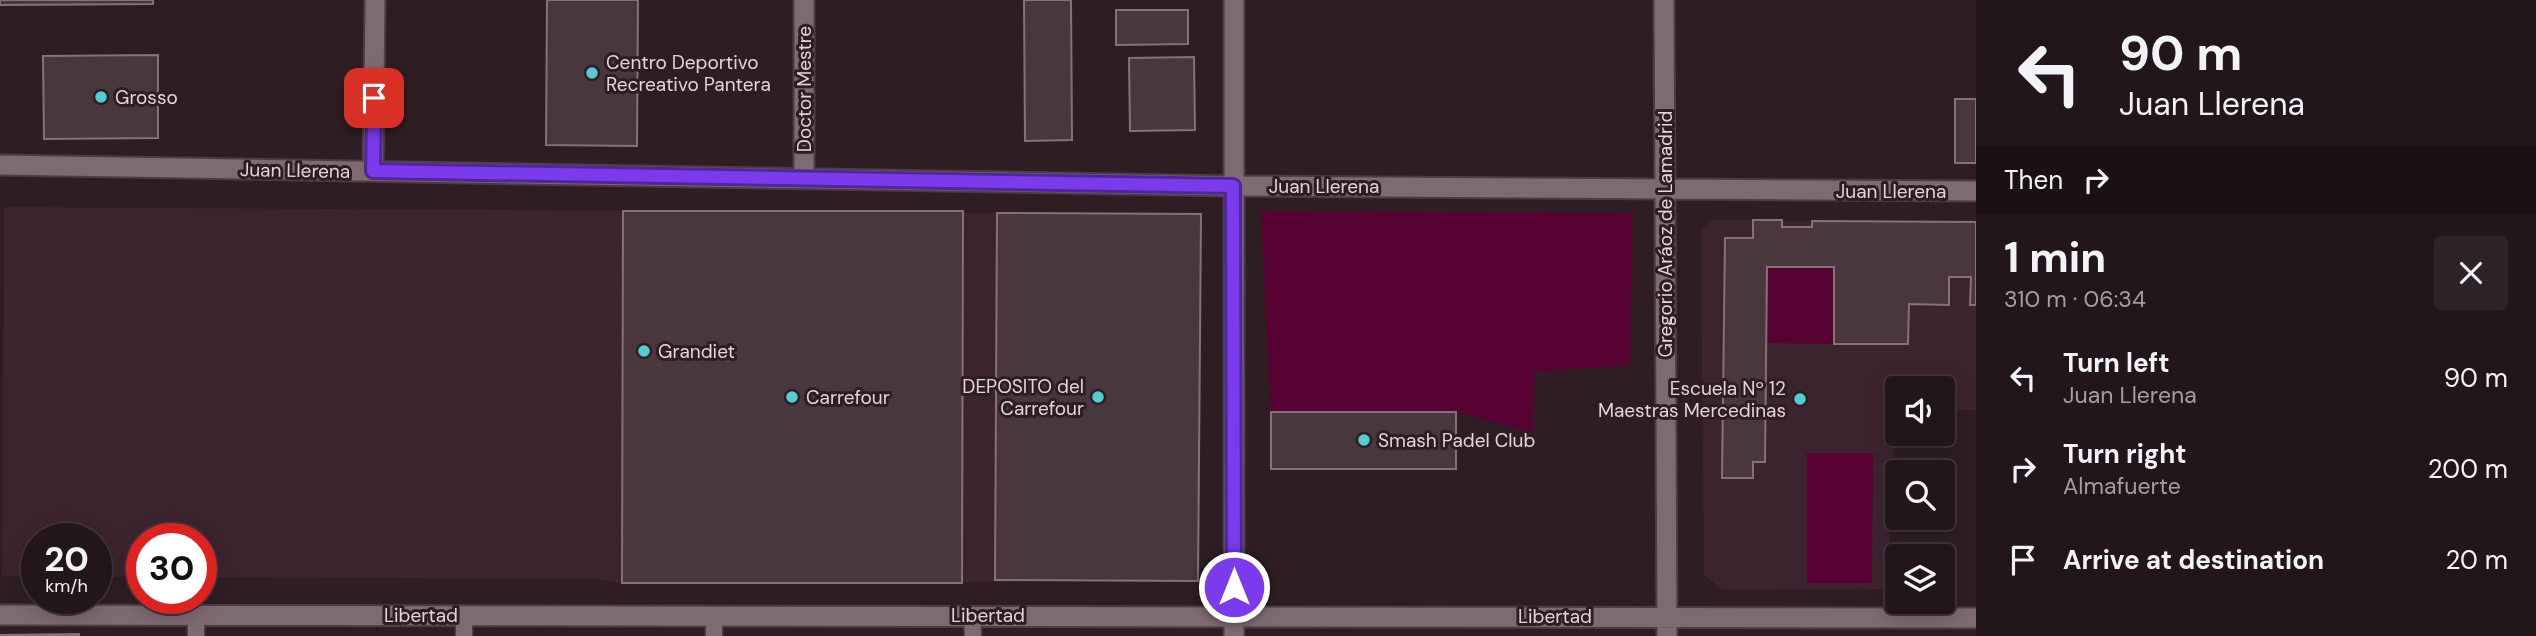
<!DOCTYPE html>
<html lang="en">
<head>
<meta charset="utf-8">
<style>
  :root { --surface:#22161b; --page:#2e2328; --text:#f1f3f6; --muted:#a29fa3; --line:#3f353a }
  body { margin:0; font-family:"DM Sans",sans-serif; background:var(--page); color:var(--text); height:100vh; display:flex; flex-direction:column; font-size:26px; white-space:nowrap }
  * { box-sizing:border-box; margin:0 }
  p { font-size:23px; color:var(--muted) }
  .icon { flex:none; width:38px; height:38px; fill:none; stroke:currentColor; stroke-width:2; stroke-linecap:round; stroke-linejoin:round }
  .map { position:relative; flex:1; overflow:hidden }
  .panel { display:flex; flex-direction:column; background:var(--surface); width:560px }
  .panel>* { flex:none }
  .guide { background:#22161b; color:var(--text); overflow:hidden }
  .fabs { position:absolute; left:1885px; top:376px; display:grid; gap:14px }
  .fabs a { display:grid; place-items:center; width:70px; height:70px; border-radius:7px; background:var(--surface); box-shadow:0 4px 18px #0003,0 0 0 2px var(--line); font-size:35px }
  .speed { position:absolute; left:21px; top:523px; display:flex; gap:14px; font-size:35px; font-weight:700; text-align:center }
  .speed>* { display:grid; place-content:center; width:91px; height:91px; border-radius:50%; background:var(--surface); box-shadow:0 4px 18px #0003,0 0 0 2px var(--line); line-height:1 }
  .speed small { font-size:18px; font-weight:400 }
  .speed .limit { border:10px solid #d22; background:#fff; color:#111 }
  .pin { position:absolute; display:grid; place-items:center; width:60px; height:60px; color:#fff; margin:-30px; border-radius:14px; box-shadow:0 4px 10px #0006 }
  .me { position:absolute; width:77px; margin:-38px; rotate:0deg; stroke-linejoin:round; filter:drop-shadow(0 0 5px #0008) }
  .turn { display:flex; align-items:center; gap:24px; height:147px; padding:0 28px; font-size:32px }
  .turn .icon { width:91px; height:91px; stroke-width:2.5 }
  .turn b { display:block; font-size:49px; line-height:60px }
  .then { display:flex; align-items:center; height:66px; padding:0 28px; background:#0003; gap:14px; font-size:26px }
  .round { display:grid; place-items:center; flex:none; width:74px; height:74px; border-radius:7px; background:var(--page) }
  .headline { display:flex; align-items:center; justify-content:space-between; height:119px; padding:0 28px }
  h1 { font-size:42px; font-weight:700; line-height:52px }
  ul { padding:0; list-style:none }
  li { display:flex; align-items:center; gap:21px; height:91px; padding:0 28px }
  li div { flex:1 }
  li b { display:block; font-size:26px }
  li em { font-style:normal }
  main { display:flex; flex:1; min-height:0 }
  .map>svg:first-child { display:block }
</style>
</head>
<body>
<main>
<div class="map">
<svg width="1976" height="636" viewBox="0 0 1976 636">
  <rect width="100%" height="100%" fill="#2e1e24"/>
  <!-- built -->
  <path fill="#3c242e" d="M4,207L1201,214L1198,581L622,583L594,579L201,577V539H142V577H96V539H37V576H2Z
    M1710,220L1976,222V410H1943L1942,388H1897L1887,589L1723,590L1704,575L1701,232Z"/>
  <!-- green -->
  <path fill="#580133" d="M1261,211L1633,213L1630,365L1534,372L1533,433L1456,412H1271Z
    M1767,267H1834V344L1767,343Z
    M1807,453H1873L1872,583H1807Z"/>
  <!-- building -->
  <path fill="#4a373e" stroke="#857178" stroke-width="2" d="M0,0H153V4L0,5Z
    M547,0H638L637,146L546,145Z
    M1024,0H1071L1072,140L1025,141Z
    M1116,10H1188V44L1116,45Z
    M158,55V138L44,139L43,56Z
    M1194,57L1195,130L1130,131L1129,58Z
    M1955,99H1976V163H1955Z
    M623,211H963L962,583H622Z
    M997,213L1201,214L1198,581L995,580Z
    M1753,220H1782V227H1812V221L1976,222V305H1970L1971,277H1949V305L1909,304L1908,344H1834V267H1767L1765,462H1753V478H1722L1725,238H1753Z
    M1271,412H1456V469H1271Z
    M79,634V636H0V635Z"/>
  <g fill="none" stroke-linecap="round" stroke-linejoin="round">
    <defs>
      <path id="service" d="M196,615V636
        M714,615V636
        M972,615L973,636
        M464,636V615"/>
      <path id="minor" d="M1664,0L1667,636
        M0,165L1233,186L1976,191
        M373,171L375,0
        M804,178V0
        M0,615L1976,618
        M1234,636V0"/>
    </defs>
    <!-- service casing -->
    <use href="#service" stroke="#4b3d43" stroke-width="19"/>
    <!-- minor casing -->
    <use href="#minor" stroke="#4b3d43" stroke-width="23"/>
    <!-- service -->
    <use href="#service" stroke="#7e6a71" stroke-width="16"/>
    <!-- minor -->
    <use href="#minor" stroke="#7e6a71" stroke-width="19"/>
  </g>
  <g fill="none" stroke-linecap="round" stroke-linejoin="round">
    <defs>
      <path id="route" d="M374,98L373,171L1233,186L1234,587"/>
    </defs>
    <!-- route casing -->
    <use href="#route" stroke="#51269a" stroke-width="18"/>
    <!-- route -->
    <use href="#route" stroke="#7c3aed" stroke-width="12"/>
  </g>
  <!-- markers -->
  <g fill="#52cdd0" stroke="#2e1e24" stroke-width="2.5">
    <circle cx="592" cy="73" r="7"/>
    <circle cx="101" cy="97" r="7"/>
    <circle cx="644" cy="351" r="7"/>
    <circle cx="792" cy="397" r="7"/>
    <circle cx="1098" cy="397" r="7"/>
    <circle cx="1800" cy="399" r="7"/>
    <circle cx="1364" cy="440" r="7"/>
  </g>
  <g text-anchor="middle" stroke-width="6" stroke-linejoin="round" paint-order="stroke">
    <!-- poi labels -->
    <g font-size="19" fill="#e0d5d9" stroke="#2e1e24" text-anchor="start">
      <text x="606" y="69">Centro Deportivo<tspan x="606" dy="22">Recreativo Pantera</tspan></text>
      <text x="115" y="104">Grosso</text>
      <text x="658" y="358">Grandiet</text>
      <text x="1084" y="393" text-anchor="end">DEPOSITO del<tspan x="1084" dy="22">Carrefour</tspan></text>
      <text x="1786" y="395" text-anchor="end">Escuela Nº 12<tspan x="1786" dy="22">Maestras Mercedinas</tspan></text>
      <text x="806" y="404">Carrefour</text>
      <text x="1378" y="447">Smash Padel Club</text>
    </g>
    <!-- street labels -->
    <g font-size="19" fill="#e0d5d9" stroke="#2e1e24">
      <text transform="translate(804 89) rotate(-90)" y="7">Doctor Mestre</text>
      <text transform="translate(295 170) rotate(1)" y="7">Juan Llerena</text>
      <text x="1324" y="193">Juan Llerena</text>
      <text x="1891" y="198">Juan Llerena</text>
      <text transform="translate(1665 234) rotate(-90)" y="7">Gregorio Aráoz de Lamadrid</text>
      <text x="421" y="622">Libertad</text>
      <text x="988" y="622">Libertad</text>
      <text x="1555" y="623">Libertad</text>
    </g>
  </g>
</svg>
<div class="fabs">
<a><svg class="icon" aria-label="sound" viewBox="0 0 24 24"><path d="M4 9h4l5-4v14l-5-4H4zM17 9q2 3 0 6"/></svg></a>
<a><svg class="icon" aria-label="search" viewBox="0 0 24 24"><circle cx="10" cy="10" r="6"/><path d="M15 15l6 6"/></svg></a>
<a><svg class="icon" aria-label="layers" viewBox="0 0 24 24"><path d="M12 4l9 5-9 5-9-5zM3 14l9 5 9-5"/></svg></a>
</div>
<div class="speed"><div>20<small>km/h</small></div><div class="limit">30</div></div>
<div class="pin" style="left:374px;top:98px;background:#d93025"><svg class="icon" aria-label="arrive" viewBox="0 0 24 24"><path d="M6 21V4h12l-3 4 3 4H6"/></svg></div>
<svg class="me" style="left:1234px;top:587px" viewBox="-20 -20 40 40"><circle r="17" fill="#7c3aed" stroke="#fff" stroke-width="3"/><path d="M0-11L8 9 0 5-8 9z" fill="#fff"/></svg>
</div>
<section class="panel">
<div class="guide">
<div class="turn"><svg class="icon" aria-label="left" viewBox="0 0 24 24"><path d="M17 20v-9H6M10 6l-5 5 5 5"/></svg><div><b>90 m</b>Juan Llerena</div></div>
<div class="then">Then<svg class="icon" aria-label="right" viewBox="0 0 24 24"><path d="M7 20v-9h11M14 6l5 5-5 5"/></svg></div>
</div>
<div class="headline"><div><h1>1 min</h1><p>310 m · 06:34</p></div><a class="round"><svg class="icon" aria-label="close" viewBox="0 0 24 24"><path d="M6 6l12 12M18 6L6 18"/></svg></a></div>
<ul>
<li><svg class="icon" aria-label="left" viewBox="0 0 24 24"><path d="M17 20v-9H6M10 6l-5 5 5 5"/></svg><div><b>Turn left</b><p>Juan Llerena</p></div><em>90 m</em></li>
<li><svg class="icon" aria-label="right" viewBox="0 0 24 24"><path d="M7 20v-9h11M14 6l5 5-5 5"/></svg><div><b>Turn right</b><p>Almafuerte</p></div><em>200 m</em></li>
<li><svg class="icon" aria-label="arrive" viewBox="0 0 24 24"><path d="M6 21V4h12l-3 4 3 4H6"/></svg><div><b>Arrive at destination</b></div><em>20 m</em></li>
</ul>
</section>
</main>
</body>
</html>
